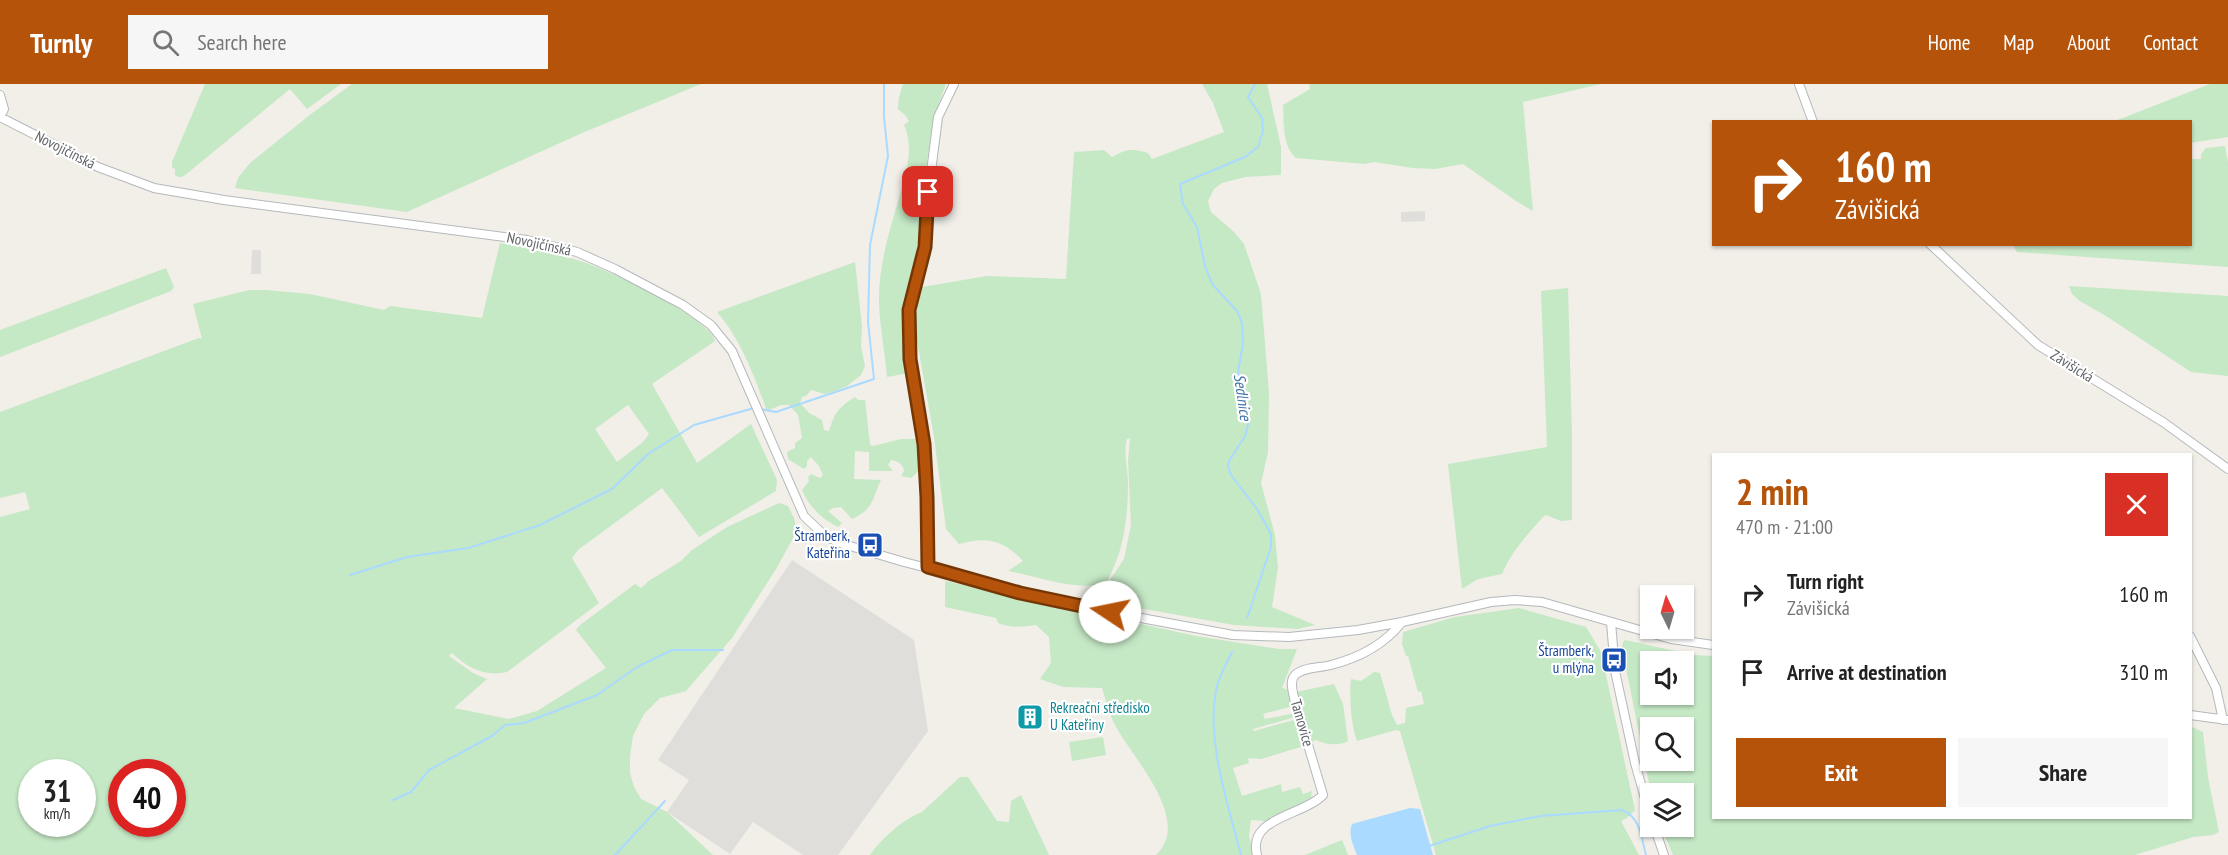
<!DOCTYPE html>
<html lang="en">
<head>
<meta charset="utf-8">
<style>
  :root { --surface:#fff; --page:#f6f6f6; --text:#222; --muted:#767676; --accent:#b45309 }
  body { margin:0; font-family:"PT Sans Narrow",sans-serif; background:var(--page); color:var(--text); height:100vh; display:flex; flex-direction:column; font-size:22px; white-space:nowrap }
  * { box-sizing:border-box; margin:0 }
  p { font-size:20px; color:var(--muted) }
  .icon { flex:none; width:33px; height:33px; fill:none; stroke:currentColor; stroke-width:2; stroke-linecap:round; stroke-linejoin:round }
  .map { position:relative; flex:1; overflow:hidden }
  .sheet { position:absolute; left:1712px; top:369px; width:480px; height:366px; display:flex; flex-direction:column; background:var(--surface); border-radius:0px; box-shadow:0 2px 4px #0004 }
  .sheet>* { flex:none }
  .hud { position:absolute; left:1712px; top:36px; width:480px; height:126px; border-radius:0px; box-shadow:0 2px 4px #0004; background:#b45309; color:#fff; overflow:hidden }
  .needle { width:39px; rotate:355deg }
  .buttons { position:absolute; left:1640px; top:501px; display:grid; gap:12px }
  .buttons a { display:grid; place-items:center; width:54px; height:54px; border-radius:0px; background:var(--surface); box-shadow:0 2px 4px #0004; font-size:30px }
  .speed { position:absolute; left:18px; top:675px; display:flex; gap:12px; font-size:30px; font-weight:700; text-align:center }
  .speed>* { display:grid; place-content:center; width:78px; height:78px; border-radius:50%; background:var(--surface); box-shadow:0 2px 4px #0004; line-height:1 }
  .speed small { font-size:15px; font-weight:400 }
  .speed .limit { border:9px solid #d22; background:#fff; color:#111 }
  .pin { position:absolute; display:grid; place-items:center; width:51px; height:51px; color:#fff; margin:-26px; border-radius:12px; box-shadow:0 3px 9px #0006 }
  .me { position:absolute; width:66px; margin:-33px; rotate:281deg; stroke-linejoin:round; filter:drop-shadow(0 0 4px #0008) }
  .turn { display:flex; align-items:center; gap:21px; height:126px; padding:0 24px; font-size:27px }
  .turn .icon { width:78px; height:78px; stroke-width:2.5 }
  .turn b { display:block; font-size:42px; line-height:51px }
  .round { display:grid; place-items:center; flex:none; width:63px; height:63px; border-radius:0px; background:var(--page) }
  .overview { display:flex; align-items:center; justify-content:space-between; height:102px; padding:0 24px }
  h1 { font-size:36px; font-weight:600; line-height:45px; color:var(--accent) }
  .button { display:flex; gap:12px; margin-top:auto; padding:12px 24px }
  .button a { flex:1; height:69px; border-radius:0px; background:var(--accent); color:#fff; font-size:24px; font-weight:600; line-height:69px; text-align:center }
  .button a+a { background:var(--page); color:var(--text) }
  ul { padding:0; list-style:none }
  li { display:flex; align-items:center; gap:18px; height:78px; padding:0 24px }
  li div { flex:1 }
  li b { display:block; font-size:22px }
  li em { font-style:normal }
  header { display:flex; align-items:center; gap:36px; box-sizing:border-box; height:84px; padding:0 30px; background:var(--accent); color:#fff }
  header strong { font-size:28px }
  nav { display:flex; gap:33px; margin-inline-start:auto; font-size:21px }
  .search { width:420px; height:54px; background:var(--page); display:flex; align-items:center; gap:15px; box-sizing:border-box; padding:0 21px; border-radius:0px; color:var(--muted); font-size:22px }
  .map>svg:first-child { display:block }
</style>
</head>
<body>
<header>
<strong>Turnly</strong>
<div class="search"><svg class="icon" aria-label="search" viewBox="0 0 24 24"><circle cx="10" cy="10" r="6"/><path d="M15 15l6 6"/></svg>Search here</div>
<nav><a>Home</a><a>Map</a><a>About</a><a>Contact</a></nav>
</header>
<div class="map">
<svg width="2228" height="771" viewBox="0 0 2228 771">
  <rect width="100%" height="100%" fill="#f1efe8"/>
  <!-- industrial -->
  <path fill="#e0deda" d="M1425,127V137L1401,138V128Z
    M252,166H261V190H251Z
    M792,476L914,556L928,647L838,771H803L753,738L730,770L667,728L689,696L658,676Z"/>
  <!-- green -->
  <path fill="#c5e8c5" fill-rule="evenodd" d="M205,0H341L307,25L290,5L190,87C185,91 181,96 175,91V85L172,84V78Z
    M352,0H701L582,49L407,128L235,104L238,94L250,79L311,30Z
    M903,0H946C921,62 924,143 909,209L905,211L903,241L909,289L887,293C885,267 879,240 879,214C879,174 894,134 904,96C909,79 912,58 904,41L909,37L905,31L898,25L899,13Z
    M1202,0H1267L1281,63V91L1245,93L1222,99L1214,105L1208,117L1211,128L1234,148L1244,160L1261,210L1269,309L1268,368L1261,399L1275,451L1278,484L1272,523L1315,541L1298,545L1234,541L1083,514L1108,499L1124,475L1131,441L1128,377L1130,354L1127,355C1123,370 1128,383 1128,398C1128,434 1124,468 1106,499C1075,508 1038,492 1008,487L1023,477C1004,456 986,452 959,460L946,445L934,353L915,245L916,231L922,203L987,192L1066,195L1074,68L1104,66L1112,73C1126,65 1131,64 1148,69L1152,75L1224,48L1213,19Z
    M1309,0H1601L1523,18L1533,127L1516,117L1463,80L1435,85L1413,84L1374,78L1365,80L1296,74C1282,62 1284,38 1283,21L1310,5Z
    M2210,0H2228V53L2190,59V38L2115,37Z
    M2225,62L2228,78V183L2017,168L2013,161L2190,160V75H2201V70L2206,64Z
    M500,159C529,163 557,169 586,179C610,187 710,234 715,257L652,300L697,379L751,340L777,396L776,407L699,453L662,404L578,466L572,474L599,519L507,588C486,593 467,584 452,569L449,572L473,589L487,595L454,624L509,635L537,627L606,584L576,546L580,541L635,500L641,504L650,496L681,477L692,466L727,443L779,419L788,422L794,434L797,447L776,485L732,554L686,607L660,614L644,630L633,652L630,672V689L634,703L641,715L667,728L713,771H0V433L30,425L25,408L0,414V328L199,254L202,255L193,220L249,206H266L310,210L384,226L390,222L482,234ZM628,321L649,350L643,358L617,378L595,345ZM32,688H82V740H32ZM122,688H172V740H122Z
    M855,178L862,242L861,262L865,282L861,291L847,302L835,307L825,310L811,306L806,312L802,313L800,319L809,329L822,336L824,346L829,347C835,328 838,324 855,313L858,316H865L870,361L873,362L901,355H920L922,384L911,394L901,392L904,387C903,380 898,377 891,376L888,381L893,387H869V368L855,367L854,395L881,396C872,415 874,425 852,435L841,423L833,424L828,427L842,439L838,443C822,435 809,423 802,406L809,397L808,393L811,390L820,394L823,391L819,382L811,373L807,377V382L804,385L788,375L787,368L795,364V359L802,354L798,331L789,321H781L767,327C754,292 742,257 717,228Z
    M166,184L174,203L171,207L0,273V246Z
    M2069,202L2228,212V292L2191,288L2106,232L2080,217L2072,210Z
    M1568,204L1572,352V436L1561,437L1546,431L1543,433C1527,451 1511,468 1502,490L1478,495L1462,505L1448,380L1547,363L1541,207Z
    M945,497L1196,552L1279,565H1297L1282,604L1289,606L1293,622L1263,630L1265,635L1291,630H1295V633L1253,645L1254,647L1294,636L1298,640L1304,662L1261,675L1248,674L1249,679L1233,684L1242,712L1281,700L1282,708L1300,703L1303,710L1312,707L1311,712L1314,716L1267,737L1251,736L1249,751L1253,771H1156C1194,735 1130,672 1114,639C1109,629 1106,616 1102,604L1063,603L1040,595L1051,579L1049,553L1036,541C1023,543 1010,544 998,539L996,534L945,523Z
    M1519,524L1586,543L1601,568L1635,726L1627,734L1621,737L1639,771H1436L1400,647L1396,646L1357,657C1351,641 1349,611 1351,595L1361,597L1374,588L1380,589L1392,631L1397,641L1405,639L1406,624L1424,620L1421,607L1418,608L1408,572H1406L1402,560L1403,548L1455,533Z
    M1625,556L1694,571L1713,572V734H2190V642L2203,648L2208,693L2219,748L2213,751L2193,753L2135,771H1673L1661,743L1683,742V710L1651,709L1622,564L1623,558ZM1650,578H1683V610H1650ZM1650,644H1683V676H1650Z
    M1334,600L1343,620L1348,657C1339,662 1326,661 1316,656L1311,658L1296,608Z
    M1103,653L1106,671L1072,677L1069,658Z
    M960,693H968L997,737L1009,738L1011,717L1021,711L1049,771H870C881,755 903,735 922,728Z
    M1342,756L1348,771H1305Z"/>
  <!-- water -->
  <path fill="#aadaff" d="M1410,724L1420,725L1433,771H1357C1353,761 1348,750 1352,740Z"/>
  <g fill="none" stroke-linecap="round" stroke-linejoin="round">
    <!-- stream -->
    <path stroke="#aadaff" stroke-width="2" d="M760,325L776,328L874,295L868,238L870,161L888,72L884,33V0
      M350,491L407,473L468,464L540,441L612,405L648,370L694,341L754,324
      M1247,534L1271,463V450L1257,425L1231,391L1228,382L1229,377L1245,352L1248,341L1238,288L1243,259L1242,239L1237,227L1212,200L1205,182L1197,143L1183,120L1180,100L1245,73L1258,63L1263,47L1262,34L1248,13L1255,0
      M1232,568C1227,579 1220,590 1217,602C1205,654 1228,721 1241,771
      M393,716L411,708L429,686L492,652L505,641L524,639L597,611L637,583L672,566H723
      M1429,762L1490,742L1540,732L1622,726C1641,734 1641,753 1646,771
      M615,771L665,717"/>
    <defs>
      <path id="minor" d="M1799,0L1813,38
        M0,11L4,25L0,33
        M0,33L98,83L154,104L224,116L527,156L577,168L615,185L683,221L711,241L732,267L804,432L825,452L840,459L904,478L1071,521L1233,551L1289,553L1358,546L1402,538L1491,518L1515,516L1542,518L1671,555L1713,561
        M1930,160L2038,261L2163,338L2228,385
        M928,483V413L924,360L910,275V226L925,163L926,127L938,33L954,0
        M1611,538L1615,587L1635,679L1650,732
        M2190,552L2216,604L2223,636
        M2190,631L2228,636
        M1654,742L1664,771
        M1257,771C1247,733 1303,732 1323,711L1294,614C1293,607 1289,597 1295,591C1303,583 1320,584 1331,581C1358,574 1385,560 1402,538"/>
    </defs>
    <!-- minor casing -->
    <use href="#minor" stroke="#b5b8bc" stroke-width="10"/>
    <!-- minor -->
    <use href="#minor" stroke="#fff" stroke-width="8"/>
  </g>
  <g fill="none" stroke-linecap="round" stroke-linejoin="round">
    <defs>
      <path id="route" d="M928,108L925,163L909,226L910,275L924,360L927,413L928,483L1020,509L1110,528"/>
    </defs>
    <!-- route casing -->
    <use href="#route" stroke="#753606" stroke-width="15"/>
    <!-- route -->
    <use href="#route" stroke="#b45309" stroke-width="10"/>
  </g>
  <!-- icons -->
  <defs>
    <symbol id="bus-square" viewBox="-11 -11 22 22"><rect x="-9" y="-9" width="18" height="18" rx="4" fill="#1a4fb4" stroke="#fff"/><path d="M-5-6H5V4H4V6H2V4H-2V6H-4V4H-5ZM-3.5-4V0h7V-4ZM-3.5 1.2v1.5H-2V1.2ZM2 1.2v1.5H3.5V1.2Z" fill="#fff"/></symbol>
    <symbol id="building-square" viewBox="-11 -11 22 22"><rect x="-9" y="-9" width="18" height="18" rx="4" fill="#0f9aa8" stroke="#fff"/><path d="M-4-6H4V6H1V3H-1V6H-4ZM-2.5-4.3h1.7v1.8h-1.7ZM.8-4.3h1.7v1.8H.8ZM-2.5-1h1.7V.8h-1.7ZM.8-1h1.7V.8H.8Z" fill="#fff"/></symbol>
  </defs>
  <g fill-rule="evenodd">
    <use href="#bus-square" x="855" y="446" width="30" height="30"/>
    <use href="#bus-square" x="1599" y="561" width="30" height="30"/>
    <use href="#building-square" x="1015" y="618" width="30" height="30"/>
  </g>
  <g text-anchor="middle" stroke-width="4.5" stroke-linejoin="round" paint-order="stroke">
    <!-- street labels -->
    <g font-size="15" fill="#5f6368" stroke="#fff">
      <text transform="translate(65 66) rotate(27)" y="5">Novojičínská</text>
      <text transform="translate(539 160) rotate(12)" y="5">Novojičínská</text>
      <text transform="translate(2072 282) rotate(32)" y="5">Závišická</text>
      <text transform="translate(1302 639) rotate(74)" y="5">Tamovice</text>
    </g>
    <!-- transit labels -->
    <g font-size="15" fill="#164399" stroke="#fff" text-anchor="end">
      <text x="850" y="457">Štramberk,<tspan x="850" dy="17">Kateřina</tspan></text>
      <text x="1594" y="572">Štramberk,<tspan x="1594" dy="17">u mlýna</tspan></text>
    </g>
    <!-- culture labels -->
    <g font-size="15" fill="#0d838f" stroke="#fff" text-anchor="start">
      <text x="1050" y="629">Rekreační středisko<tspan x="1050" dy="17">U Kateřiny</tspan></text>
    </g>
    <!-- water labels -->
    <g font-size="16" font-style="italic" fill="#4174aa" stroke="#fff">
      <text transform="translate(1243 313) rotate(82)" y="6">Sedlnice</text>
    </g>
  </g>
</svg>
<div class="buttons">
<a><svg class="needle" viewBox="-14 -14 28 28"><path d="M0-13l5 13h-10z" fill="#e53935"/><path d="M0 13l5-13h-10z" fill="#767676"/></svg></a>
<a><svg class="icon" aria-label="sound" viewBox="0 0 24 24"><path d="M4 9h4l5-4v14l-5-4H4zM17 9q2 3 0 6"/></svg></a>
<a><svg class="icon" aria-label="search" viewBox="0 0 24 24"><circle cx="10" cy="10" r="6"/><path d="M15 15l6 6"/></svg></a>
<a><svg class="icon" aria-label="layers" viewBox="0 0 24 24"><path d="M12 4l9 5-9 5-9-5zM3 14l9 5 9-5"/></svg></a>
</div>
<div class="speed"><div>31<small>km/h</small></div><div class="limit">40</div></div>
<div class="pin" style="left:928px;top:108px;background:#d93025"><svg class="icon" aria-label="arrive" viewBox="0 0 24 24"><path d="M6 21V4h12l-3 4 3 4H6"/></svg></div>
<svg class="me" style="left:1110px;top:528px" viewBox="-20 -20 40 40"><circle r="19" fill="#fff"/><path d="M0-13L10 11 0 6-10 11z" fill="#b45309"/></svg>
<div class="hud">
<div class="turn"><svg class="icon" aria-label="right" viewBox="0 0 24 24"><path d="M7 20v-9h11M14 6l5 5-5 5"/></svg><div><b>160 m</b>Závišická</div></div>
</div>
<section class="sheet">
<div class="overview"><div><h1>2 min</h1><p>470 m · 21:00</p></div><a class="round" style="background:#d93025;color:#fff"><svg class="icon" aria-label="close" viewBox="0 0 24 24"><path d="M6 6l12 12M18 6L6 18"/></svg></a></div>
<ul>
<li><svg class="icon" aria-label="right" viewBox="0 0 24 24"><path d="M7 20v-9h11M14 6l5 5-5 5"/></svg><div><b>Turn right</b><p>Závišická</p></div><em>160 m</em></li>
<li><svg class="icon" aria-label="arrive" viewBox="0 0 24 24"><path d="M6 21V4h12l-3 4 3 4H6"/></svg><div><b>Arrive at destination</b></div><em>310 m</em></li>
</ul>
<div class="button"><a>Exit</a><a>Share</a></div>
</section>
</div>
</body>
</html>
